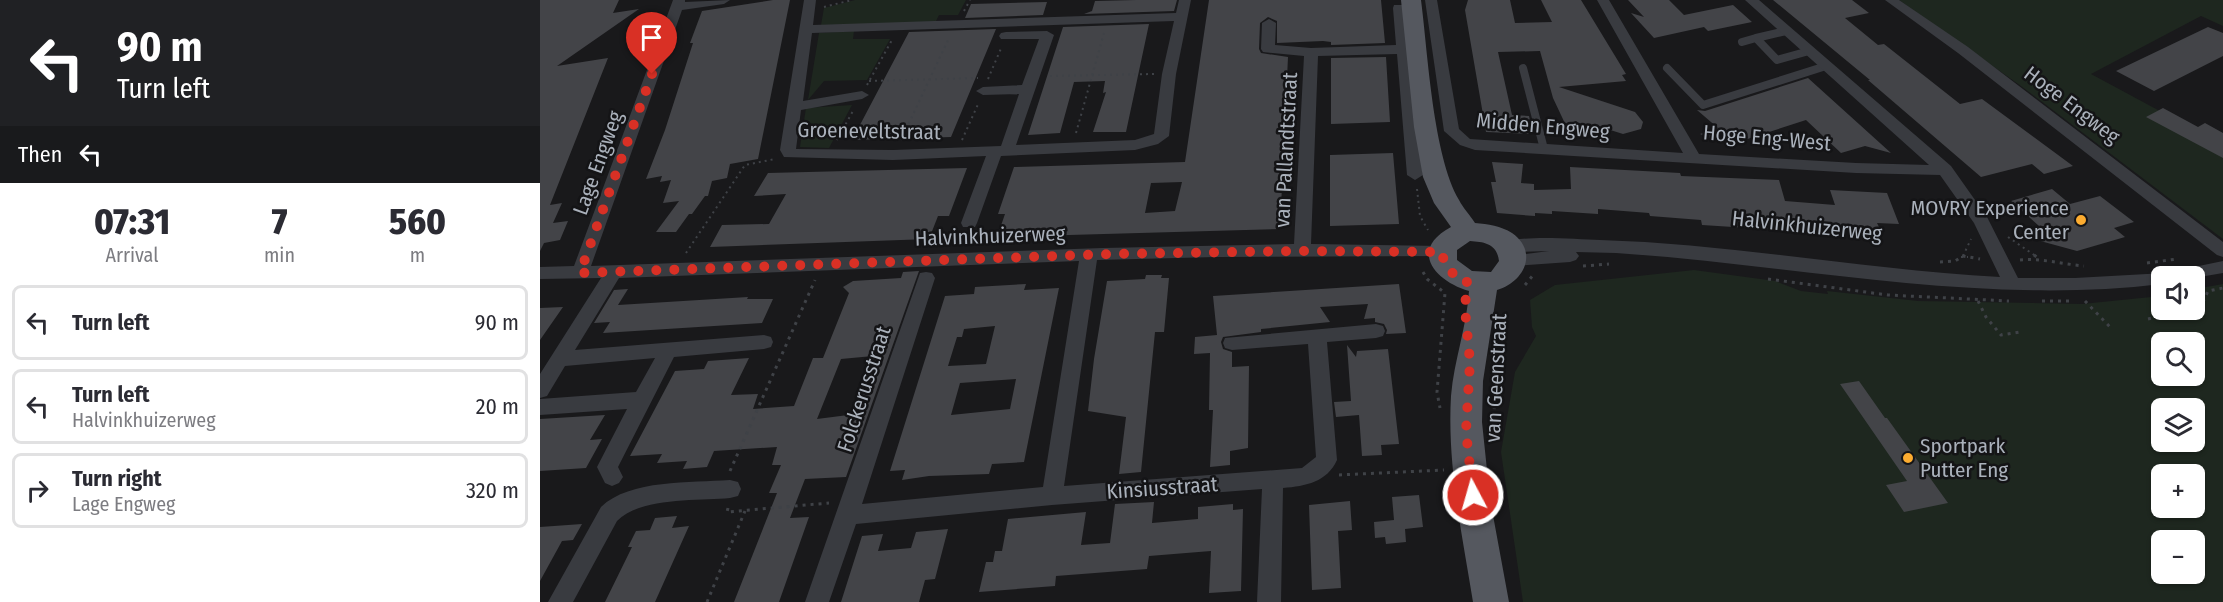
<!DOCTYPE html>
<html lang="en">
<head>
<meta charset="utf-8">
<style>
  :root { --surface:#fff; --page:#f2f2f3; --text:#2b2b33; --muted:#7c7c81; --line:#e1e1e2 }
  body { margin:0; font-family:"Fira Sans Condensed",sans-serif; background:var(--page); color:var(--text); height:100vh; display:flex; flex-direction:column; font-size:22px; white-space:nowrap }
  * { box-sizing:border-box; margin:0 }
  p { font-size:20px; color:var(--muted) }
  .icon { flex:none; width:33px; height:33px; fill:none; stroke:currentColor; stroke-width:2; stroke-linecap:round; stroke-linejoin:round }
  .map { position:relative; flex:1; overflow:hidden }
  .drawer { display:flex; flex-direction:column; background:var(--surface); width:540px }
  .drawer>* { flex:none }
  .banner { background:#202124; color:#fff; overflow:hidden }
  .tools { position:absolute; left:1611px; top:266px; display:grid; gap:12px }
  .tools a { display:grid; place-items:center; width:54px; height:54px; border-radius:9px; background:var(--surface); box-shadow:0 2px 4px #0004; font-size:30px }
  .pin { position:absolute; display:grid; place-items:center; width:51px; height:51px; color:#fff; margin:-62px -26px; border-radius:50% 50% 50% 0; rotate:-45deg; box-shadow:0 0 6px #0007 }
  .pin .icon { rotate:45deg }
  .me { position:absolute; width:66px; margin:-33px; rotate:354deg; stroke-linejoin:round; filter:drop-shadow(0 0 4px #0008) }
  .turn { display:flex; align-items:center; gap:21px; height:126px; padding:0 18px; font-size:27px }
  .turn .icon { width:78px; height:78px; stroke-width:2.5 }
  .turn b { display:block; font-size:42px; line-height:51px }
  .then { display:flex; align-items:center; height:57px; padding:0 18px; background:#0003; gap:12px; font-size:22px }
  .eta { display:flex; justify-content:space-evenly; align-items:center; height:102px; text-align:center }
  .eta b { font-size:36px; font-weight:800; line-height:42px }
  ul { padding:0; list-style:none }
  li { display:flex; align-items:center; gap:18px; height:75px; margin:0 12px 9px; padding:0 6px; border:3px solid var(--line); border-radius:9px }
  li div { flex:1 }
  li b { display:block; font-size:22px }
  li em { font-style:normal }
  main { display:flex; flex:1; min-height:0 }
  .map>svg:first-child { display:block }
</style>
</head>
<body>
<main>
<section class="drawer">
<div class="banner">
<div class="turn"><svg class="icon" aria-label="left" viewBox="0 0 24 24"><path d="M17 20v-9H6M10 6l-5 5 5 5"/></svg><div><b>90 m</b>Turn left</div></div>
<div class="then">Then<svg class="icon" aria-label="left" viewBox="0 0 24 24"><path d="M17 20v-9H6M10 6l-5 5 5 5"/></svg></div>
</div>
<div class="eta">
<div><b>07:31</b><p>Arrival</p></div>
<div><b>7</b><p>min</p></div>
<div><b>560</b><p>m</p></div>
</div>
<ul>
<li><svg class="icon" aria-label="left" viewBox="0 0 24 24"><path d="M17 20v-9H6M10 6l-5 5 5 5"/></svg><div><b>Turn left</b></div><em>90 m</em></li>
<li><svg class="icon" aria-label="left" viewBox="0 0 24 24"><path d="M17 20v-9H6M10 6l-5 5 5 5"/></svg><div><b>Turn left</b><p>Halvinkhuizerweg</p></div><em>20 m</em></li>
<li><svg class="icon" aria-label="right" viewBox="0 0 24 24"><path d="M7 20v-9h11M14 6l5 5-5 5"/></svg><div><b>Turn right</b><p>Lage Engweg</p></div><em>320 m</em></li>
</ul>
</section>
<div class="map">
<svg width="1683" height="602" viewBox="0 0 1683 602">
  <rect width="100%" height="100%" fill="#19191b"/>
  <!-- green -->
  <path fill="#1e271f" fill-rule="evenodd" d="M315,0H426L418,15H399L395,23L281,25L284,8Z
    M1359,0H1683V26L1661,16L1551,74L1683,145V239L1481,86Z
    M314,31L313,39H350L327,80L284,81L268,100L279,33Z
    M312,105L289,148L260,147L266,108Z
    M1154,270L1235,281L1261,291L1288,294L1287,291L1378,301L1542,304L1621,296L1622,309H1654L1655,289L1683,284V602H983L961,452L975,372L996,336L992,327L990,300L1015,285ZM1622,342H1654V375H1622ZM1622,408H1654V441H1622ZM1622,474H1654V507H1622ZM1622,540H1654V573H1622Z"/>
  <!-- building -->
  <path fill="#434448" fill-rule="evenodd" d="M0,0H79L73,13L99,9L17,66L68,58L10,205L22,203L13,223L28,221L20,240L4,243L0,251Z
    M233,0H250L218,159L190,164L187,178L172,181L168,196H165L152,214H149L136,232H116L139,201L123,203L131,180L120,182L122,176L106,179L125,130L153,43H150L162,11Z
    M596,0H637L634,11L544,14L552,11L555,1Z
    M669,0H841L845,43L791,45V42L783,41L737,43V21L728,17L720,23L719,49L721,53L748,57L740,229L457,237L465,214H458L474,167L645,162ZM642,182L635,211L605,213L611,183Z
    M928,0H970L975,23L1012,22L1001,0H1041L1086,74L1082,75L1086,81L1019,87L1095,112L1103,122L1101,129L1083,134L1064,128L1029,132L1013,98L1000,51L958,52L972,115L989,116L993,134L946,132L925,10Z
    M1088,0H1129L1144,15L1193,5L1212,22L1168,31L1164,27L1114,38L1091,13L1104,17Z
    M1233,0H1312L1329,13L1305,18L1338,45L1344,44L1420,104L1442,99L1533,166L1504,174L1492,164L1441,177L1328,80H1330Z
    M507,2L503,15L425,18L431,4Z
    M609,24L586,132H553L566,92L563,93L565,81L534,82L520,133L488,135L523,27Z
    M1668,27L1683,33V56L1614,91L1576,71Z
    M456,29L411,137L312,140L369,32Z
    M846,57L850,122L791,124V58Z
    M1268,78L1351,153L1325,146L1301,153L1266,120L1192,144L1180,142L1160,134L1178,128L1157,110L1165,111Z
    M1623,108L1658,127L1665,123L1683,133V158L1606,117Z
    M853,153L859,224L790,226V155Z
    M952,162L983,164L981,183L994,184V190L1031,189L1030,167L1140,173L1141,176L1239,180L1245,201L1295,205L1290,190L1347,193L1359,224L1337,223L1341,231L1268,227L1269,232L1162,225L1161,220L1110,216L1109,213L1058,209V214L1012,211V214L995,213V216L957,213L951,182H956Z
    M427,168L409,216H398L389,239L170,247L182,225L229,224L246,194L214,196L228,173Z
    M1512,189L1530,204L1560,196L1594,222L1574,228L1585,237L1537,251L1489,238L1508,234L1471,201Z
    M379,271L306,477L265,479L250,518L269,517L239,602H194L237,493H229L241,465H232L237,447L174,451L167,467L143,469L147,461L117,463L122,454L90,456L135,371L164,369L168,361L209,358L191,395L218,394L213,409L254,406L273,358H283L309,293L303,287L313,281L361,278L363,272ZM333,356L316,414L277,419L301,359Z
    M606,275H622L621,278H629L624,332H615L601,472L579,474L586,417L548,411L554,359L567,281L605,279Z
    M486,284L484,290L519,288L484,462L452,464L449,474L389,476L362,480L365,470L350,471L405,296L434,294L435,287ZM455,326L446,364L408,366L417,337H422L424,329ZM476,379L470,409L411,415L420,383Z
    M859,284L866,333L846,334L847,330L844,324L835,322V318L824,319L828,304L780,307L790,322L721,329V332L683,337L681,342L683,349L692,352V367L709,366L708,448L690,451V465L670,467L673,410H669L670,353L654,354L655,337L677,335L673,296Z
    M88,289L78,305L208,297L207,299H233L222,323L63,333L70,322L54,323L74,290Z
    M23,307L0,340V308Z
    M807,345L816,357L817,351L848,349L859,444L841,445L842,455L822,456L819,415L796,417L794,402L811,401Z
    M1319,381L1345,418H1347L1408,503L1364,512L1346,485L1367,481L1300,384Z
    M65,415L50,440L62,439L46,468L0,471V419Z
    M879,495L883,527L865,529L866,542L846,544L845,537L835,538L834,522L854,520L852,497Z
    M810,501L812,530L798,531L801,588L772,590L769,505Z
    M614,502L612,523L658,519V507L693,504V510L703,509L701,591L669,593L671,551L609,556L607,569L516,576L515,586L439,592L446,562H453L455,551H462L468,519L546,512L541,545L570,543L575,504Z
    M137,516L132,528L149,526L115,602H65L92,547H88L96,531L110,530L115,518Z
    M42,524L33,540L22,541L0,581V527Z
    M408,529L395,579L385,580L379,602H301L322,536L343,534L338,551L371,548L376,532Z"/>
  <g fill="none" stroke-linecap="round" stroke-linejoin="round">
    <!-- path-far1 -->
    <path stroke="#3f4247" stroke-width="2" stroke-dasharray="2 4" stroke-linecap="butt" d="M284,7L312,0
      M424,11L430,0
      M510,76L614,74
      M448,79L462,46
      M329,81L438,78
      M327,85L352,40
      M536,133L564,33
      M297,140L314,109
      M361,140L409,38
      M422,140L439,102
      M877,189L880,216L888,230
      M1468,237L1497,257
      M146,253L205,165L235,159
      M1423,256L1431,239
      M1421,257H1428"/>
    <!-- path -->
    <path stroke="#3f4247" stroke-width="3" stroke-dasharray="3 5" stroke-linecap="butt" d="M1494,255L1498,258
      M1480,260C1501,258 1522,264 1544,266
      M1400,262L1415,261L1423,256L1440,259
      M1607,263L1637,259
      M1043,266L1069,264
      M883,272L887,279L905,293L897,392L900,408
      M1228,279L1348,295L1469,301
      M985,285L994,274
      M1438,301L1446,317L1461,335L1480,332
      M1502,301H1534
      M1545,301L1570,327
      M1654,303L1664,300L1668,291L1683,288
      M1608,319L1621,316L1620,302L1622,301
      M953,425L958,357
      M190,471L275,280
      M799,475L904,470
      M188,508L187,512L289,503
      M167,602L205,511"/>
    <!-- lane -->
    <path stroke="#393b40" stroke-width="8" d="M1246,31L1216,38L1237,60L1269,51
      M1202,42L1216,38
      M983,68L1004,149
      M1127,68L1163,105L1286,66"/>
    <!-- street -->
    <path fill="#393b40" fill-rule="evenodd" d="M133,0H145V2L190,0L184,4L142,10L51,266L563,248L754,244L764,56L723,52L721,49L722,23L729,19L736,23L735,45L771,48L856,45L853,8L854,5H864L869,45L880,46L882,49L880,52L870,53L883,175L875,180L867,175L857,54L778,56L771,244L902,246L908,248L911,252L908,256L676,257L557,260L524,486L762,468L776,457L768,344L692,350L685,348L683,343L685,338L836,324L843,326L845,331L843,336L836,338L787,342L797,460C787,482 766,486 743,488L741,602H717L722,489L512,505L316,524L289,602H265L380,273L386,272L392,273L395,278L322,504L503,487L539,261L79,278L35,350L224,335L231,337L233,342L231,347L224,349L134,357L78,467L83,477L79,483L72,486L65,483L57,467L87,409L0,415V399L96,392L115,358L25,366L7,396L0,398V374L61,278L0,279V267L34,266Z
      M264,0H276L273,25L636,13L639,0H651L636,74L629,136L618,144L595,150L461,156L437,223L435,227H423L421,223L446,156L353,160L244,157L240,150ZM634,21L622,74L614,134L595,140L476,145L514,35L507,31L466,32L461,33L459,36L461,39H499L482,85L443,87L436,91L443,95L479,94L461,146L353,150L256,149L261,110L322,99L329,95L322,91L263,101L272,33Z
      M885,0H897L919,129L930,139L1143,153L1057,0H1069L1159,154L1316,163L1389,165L1205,0H1219L1411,166L1447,217L1478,278H1535L1625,273L1683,261V273L1654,278V276H1622V284C1440,306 1257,265 1076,253L1036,252L1039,256L1036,260L1030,262L975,266L969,264L966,260L969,256L1009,251L970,252L964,250L961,246L964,242C988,235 1033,239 1060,240C1194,244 1326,270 1460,277L1434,223L1400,175L1316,173L935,150L920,145L904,131Z
      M1345,0H1359L1428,47L1683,242V257L1677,255L1418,53Z
      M190,480L198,482L201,489L198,496L190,498C158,501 100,497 77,521L33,602H8L61,507C90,479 151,483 190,480Z"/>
    <!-- primary -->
    <path fill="#55585f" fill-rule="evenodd" d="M861,0H881C888,54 893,155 919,200C923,208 930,215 935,223C948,224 961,226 972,233C999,252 984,282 957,290L943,381L942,422L950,499L969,602H933C922,534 907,465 911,396C914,360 927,326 929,291C895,281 868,250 911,227L894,203L883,177L874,127ZM930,241C945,242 957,244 959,261L951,272L932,271L917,260V250Z"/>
  </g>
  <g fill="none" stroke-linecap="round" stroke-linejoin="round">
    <!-- route -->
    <path stroke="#d93025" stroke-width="10" stroke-dasharray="0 18" d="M112,74L40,273L572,254L762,251L902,252C904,267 912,276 927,280L925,309L930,362L926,431L933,495"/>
  </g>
  <!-- markers -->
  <g fill="#fcac30" stroke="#141416" stroke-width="2">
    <circle cx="1541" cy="220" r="6"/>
    <circle cx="1368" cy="458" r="6"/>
  </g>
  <g text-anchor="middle" stroke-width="5" stroke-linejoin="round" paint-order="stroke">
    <!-- street labels -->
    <g font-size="21" fill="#aab1bb" stroke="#141416">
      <text transform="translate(1532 105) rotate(37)" y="7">Hoge Engweg</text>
      <text transform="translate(1003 126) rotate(5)" y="7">Midden Engweg</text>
      <text transform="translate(329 131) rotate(1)" y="7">Groeneveltstraat</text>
      <text transform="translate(1227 138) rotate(5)" y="7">Hoge Eng-West</text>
      <text transform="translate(746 150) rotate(-87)" y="7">van Pallandtstraat</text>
      <text transform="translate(58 163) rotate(-70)" y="7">Lage Engweg</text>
      <text transform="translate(1267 226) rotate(6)" y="7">Halvinkhuizerweg</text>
      <text transform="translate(450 236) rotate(-2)" y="7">Halvinkhuizerweg</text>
      <text transform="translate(956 378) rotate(-87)" y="7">van Geenstraat</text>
      <text transform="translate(324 389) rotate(-72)" y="7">Folckerusstraat</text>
      <text transform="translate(622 488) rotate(-4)" y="7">Kinsiusstraat</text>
    </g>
    <!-- poi labels -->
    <g font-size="21" fill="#aab1bb" stroke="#141416" text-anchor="end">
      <text x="1529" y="215">MOVRY Experience<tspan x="1529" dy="24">Center</tspan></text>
      <text x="1380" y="453" text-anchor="start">Sportpark<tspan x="1380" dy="24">Putter Eng</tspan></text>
    </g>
  </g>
</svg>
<div class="tools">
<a><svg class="icon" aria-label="sound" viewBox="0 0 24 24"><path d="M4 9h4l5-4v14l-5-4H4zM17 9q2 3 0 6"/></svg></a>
<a><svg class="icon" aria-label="search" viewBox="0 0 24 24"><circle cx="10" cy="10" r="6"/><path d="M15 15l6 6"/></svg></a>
<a><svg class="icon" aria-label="layers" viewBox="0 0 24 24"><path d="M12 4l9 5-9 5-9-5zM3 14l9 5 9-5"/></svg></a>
<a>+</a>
<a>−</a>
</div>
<div class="pin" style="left:112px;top:74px;background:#d93025"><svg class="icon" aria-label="arrive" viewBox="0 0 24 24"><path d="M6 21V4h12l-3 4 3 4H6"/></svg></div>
<svg class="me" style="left:933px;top:495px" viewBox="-20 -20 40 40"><circle r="17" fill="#d93025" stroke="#fff" stroke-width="3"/><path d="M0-11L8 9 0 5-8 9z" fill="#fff"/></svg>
</div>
</main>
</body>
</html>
